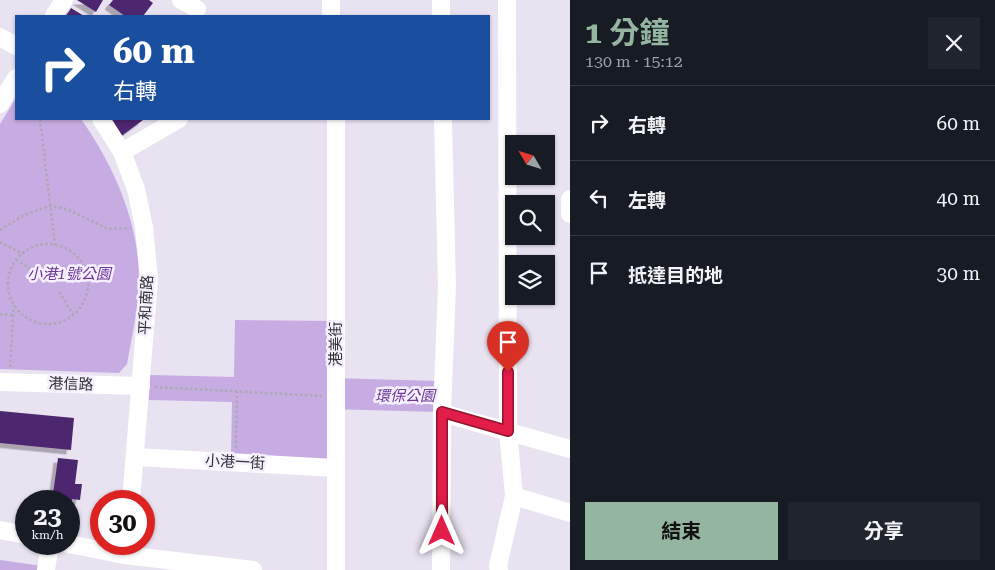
<!DOCTYPE html>
<html lang="zh-TW">
<head>
<meta charset="utf-8">
<style>
  :root { --surface:#171b24; --page:#20242c; --text:#f1f3f6; --muted:#9ea1a6; --line:#363941; --accent:#94b5a0 }
  body { margin:0; font-family:"Roboto Serif","Noto Sans TC",serif; background:var(--page); color:var(--text); height:100vh; display:flex; flex-direction:column; font-size:19px; white-space:nowrap }
  * { box-sizing:border-box; margin:0 }
  p { font-size:16px; color:var(--muted) }
  .icon { flex:none; width:28px; height:28px; fill:none; stroke:currentColor; stroke-width:2; stroke-linecap:round; stroke-linejoin:round }
  .map { position:relative; flex:1; overflow:hidden }
  .panel { display:flex; flex-direction:column; background:var(--surface); width:425px }
  .panel>* { flex:none }
  .banner { position:absolute; left:15px; top:15px; width:475px; height:105px; border-radius:0px; box-shadow:0 1px 4px #0004; background:#1a4fa0; color:#fff; overflow:hidden }
  .needle { width:32px; rotate:308deg }
  .controls { position:absolute; left:505px; top:135px; display:grid; gap:10px }
  .controls a { display:grid; place-items:center; width:50px; height:50px; border-radius:0px; background:var(--surface); box-shadow:0 1px 4px #0004; font-size:25px }
  .speed { position:absolute; left:15px; top:490px; display:flex; gap:10px; font-size:25px; font-weight:700; text-align:center }
  .speed>* { display:grid; place-content:center; width:65px; height:65px; border-radius:50%; background:var(--surface); box-shadow:0 1px 4px #0004; line-height:1 }
  .speed small { font-size:12px; font-weight:400 }
  .speed .limit { border:8px solid #d22; background:#fff; color:#111 }
  .pin { position:absolute; display:grid; place-items:center; width:42px; height:42px; color:#fff; margin:-51px -21px; border-radius:50% 50% 50% 0; rotate:-45deg; box-shadow:0 0 5px #0007 }
  .pin .icon { rotate:45deg }
  .me { position:absolute; width:55px; margin:-28px; rotate:0deg; stroke-linejoin:round; filter:drop-shadow(0 0 4px #0008) }
  .turn { display:flex; align-items:center; gap:18px; height:105px; padding:0 15px; font-size:22px }
  .turn .icon { width:65px; height:65px; stroke-width:2.5 }
  .turn b { display:block; font-size:35px; line-height:42px }
  .round { display:grid; place-items:center; flex:none; width:52px; height:52px; border-radius:0px; background:var(--page) }
  .headline { display:flex; align-items:center; justify-content:space-between; height:85px; padding:0 15px }
  h1 { font-size:30px; font-weight:700; line-height:38px; color:var(--accent) }
  .cta { display:flex; gap:10px; margin-top:auto; padding:10px 15px }
  .cta a { flex:1; height:58px; border-radius:0px; background:var(--accent); color:#111; font-size:20px; font-weight:700; line-height:58px; text-align:center }
  .cta a+a { background:var(--page); color:var(--text) }
  ul { padding:0; list-style:none }
  li { display:flex; align-items:center; gap:15px; height:75px; padding:0 15px; border-top:1px solid var(--line) }
  li div { flex:1 }
  li b { display:block; font-size:19px }
  li em { font-style:normal }
  main { display:flex; flex:1; min-height:0 }
  .map>svg:first-child { display:block }
</style>
</head>
<body>
<main>
<div class="map">
<svg width="570" height="570" viewBox="0 0 570 570">
  <defs>
    <filter id="shadow"><feDropShadow dx="-4.5" dy="4.5" stdDeviation="0" flood-color="#0004"/></filter>
  </defs>
  <rect width="100%" height="100%" fill="#e9e2f1"/>
  <!-- green -->
  <path fill="#c6ace2" d="M16,98V119H81C113,164 140,224 139,281C138,309 132,337 127,364L119,373L0,369V124Z
    M235,320L333,321L332,378L438,381V412L330,409V460L231,455L232,402L149,400L150,375L234,377Z
    M0,560L42,566V570H0Z"/>
  <!-- building -->
  <path fill="#4e266f" filter="url(#shadow)" d="M77,0H103L96,12Z
    M113,0H149L153,3L143,16H125L109,5Z
    M71,8L84,16H66Z
    M107,119H142L143,120L120,137Z
    M0,411L74,418L71,450L0,443Z
    M58,458L78,460L75,484H82L80,500L72,499L70,518L69,501H52Z"/>
  <g fill="none" stroke-linecap="round" stroke-linejoin="round">
    <!-- path -->
    <path stroke="#ada8b4" stroke-width="2.5" stroke-dasharray="2.5 2.5" stroke-linecap="butt" d="M40,119L55,245
      M0,230L24,215L50,206L67,209L108,229L131,228
      M0,242L23,254
      M8 284a40 40 0 1 1 80 0a40 40 0 1 1-80 0Z
      M16,260L36,272
      M59,292L73,314
      M0,314L13,315
      M10,367L14,305
      M155,387L322,396
      M236,448L237,392"/>
    <!-- minor -->
    <path stroke="#fff" stroke-width="18" d="M181,0L197,9
      M331,0V16
      M441,0V16
      M507,0L508,431L514,496L570,513
      M54,16L64,0
      M0,37L16,46
      M0,104L16,78
      M101,119L122,152L136,189L144,227L149,279L131,501
      M336,119V570
      M122,152L179,119
      M570,199V214
      M0,382L141,386
      M442,413L570,449
      M136,457L335,468
      M0,530L26,535
      M69,544L124,555L253,570
      M46,570L50,544
      M441,570L442,413L447,286L443,119
      M499,570L498,566L514,496"/>
  </g>
  <g fill="none" stroke-linecap="round" stroke-linejoin="round">
    <defs>
      <path id="route" d="M442,531V412L508,431V372"/>
    </defs>
    <!-- route casing -->
    <use href="#route" stroke="#92132f" stroke-width="12"/>
    <!-- route -->
    <use href="#route" stroke="#e11d48" stroke-width="9"/>
  </g>
  <g text-anchor="middle" stroke-width="5" stroke-linejoin="round" paint-order="stroke">
    <!-- park labels -->
    <g font-size="15" font-style="italic" fill="#6a3595" stroke="#f6f0fe">
      <text x="69" y="279">小港1號公園</text>
      <text x="405" y="401">環保公園</text>
    </g>
    <!-- street labels -->
    <g font-size="15" fill="#343137" stroke="#f6f0fe">
      <text transform="translate(146 305) rotate(-87)" y="5">平和南路</text>
      <text transform="translate(336 344) rotate(-90)" y="5">港美街</text>
      <text transform="translate(71 384) rotate(2)" y="5">港信路</text>
      <text transform="translate(235 462) rotate(3)" y="5">小港一街</text>
    </g>
  </g>
</svg>
<div class="controls">
<a><svg class="needle" viewBox="-14 -14 28 28"><path d="M0-13l5 13h-10z" fill="#e53935"/><path d="M0 13l5-13h-10z" fill="#9ea1a6"/></svg></a>
<a><svg class="icon" aria-label="search" viewBox="0 0 24 24"><circle cx="10" cy="10" r="6"/><path d="M15 15l6 6"/></svg></a>
<a><svg class="icon" aria-label="layers" viewBox="0 0 24 24"><path d="M12 4l9 5-9 5-9-5zM3 14l9 5 9-5"/></svg></a>
</div>
<div class="speed"><div>23<small>km/h</small></div><div class="limit">30</div></div>
<div class="pin" style="left:508px;top:372px;background:#d93025"><svg class="icon" aria-label="arrive" viewBox="0 0 24 24"><path d="M6 21V4h12l-3 4 3 4H6"/></svg></div>
<svg class="me" style="left:442px;top:531px" viewBox="-20 -20 40 40"><path d="M0-17L14 15 0 8-14 15z" fill="#e11d48" stroke="#fff" stroke-width="4"/></svg>
<div class="banner">
<div class="turn"><svg class="icon" aria-label="right" viewBox="0 0 24 24"><path d="M7 20v-9h11M14 6l5 5-5 5"/></svg><div><b>60 m</b>右轉</div></div>
</div>
</div>
<section class="panel">
<div class="headline"><div><h1>1 分鐘</h1><p>130 m · 15:12</p></div><a class="round"><svg class="icon" aria-label="close" viewBox="0 0 24 24"><path d="M6 6l12 12M18 6L6 18"/></svg></a></div>
<ul>
<li><svg class="icon" aria-label="right" viewBox="0 0 24 24"><path d="M7 20v-9h11M14 6l5 5-5 5"/></svg><div><b>右轉</b></div><em>60 m</em></li>
<li><svg class="icon" aria-label="left" viewBox="0 0 24 24"><path d="M17 20v-9H6M10 6l-5 5 5 5"/></svg><div><b>左轉</b></div><em>40 m</em></li>
<li><svg class="icon" aria-label="arrive" viewBox="0 0 24 24"><path d="M6 21V4h12l-3 4 3 4H6"/></svg><div><b>抵達目的地</b></div><em>30 m</em></li>
</ul>
<div class="cta"><a>結束</a><a>分享</a></div>
</section>
</main>
</body>
</html>
